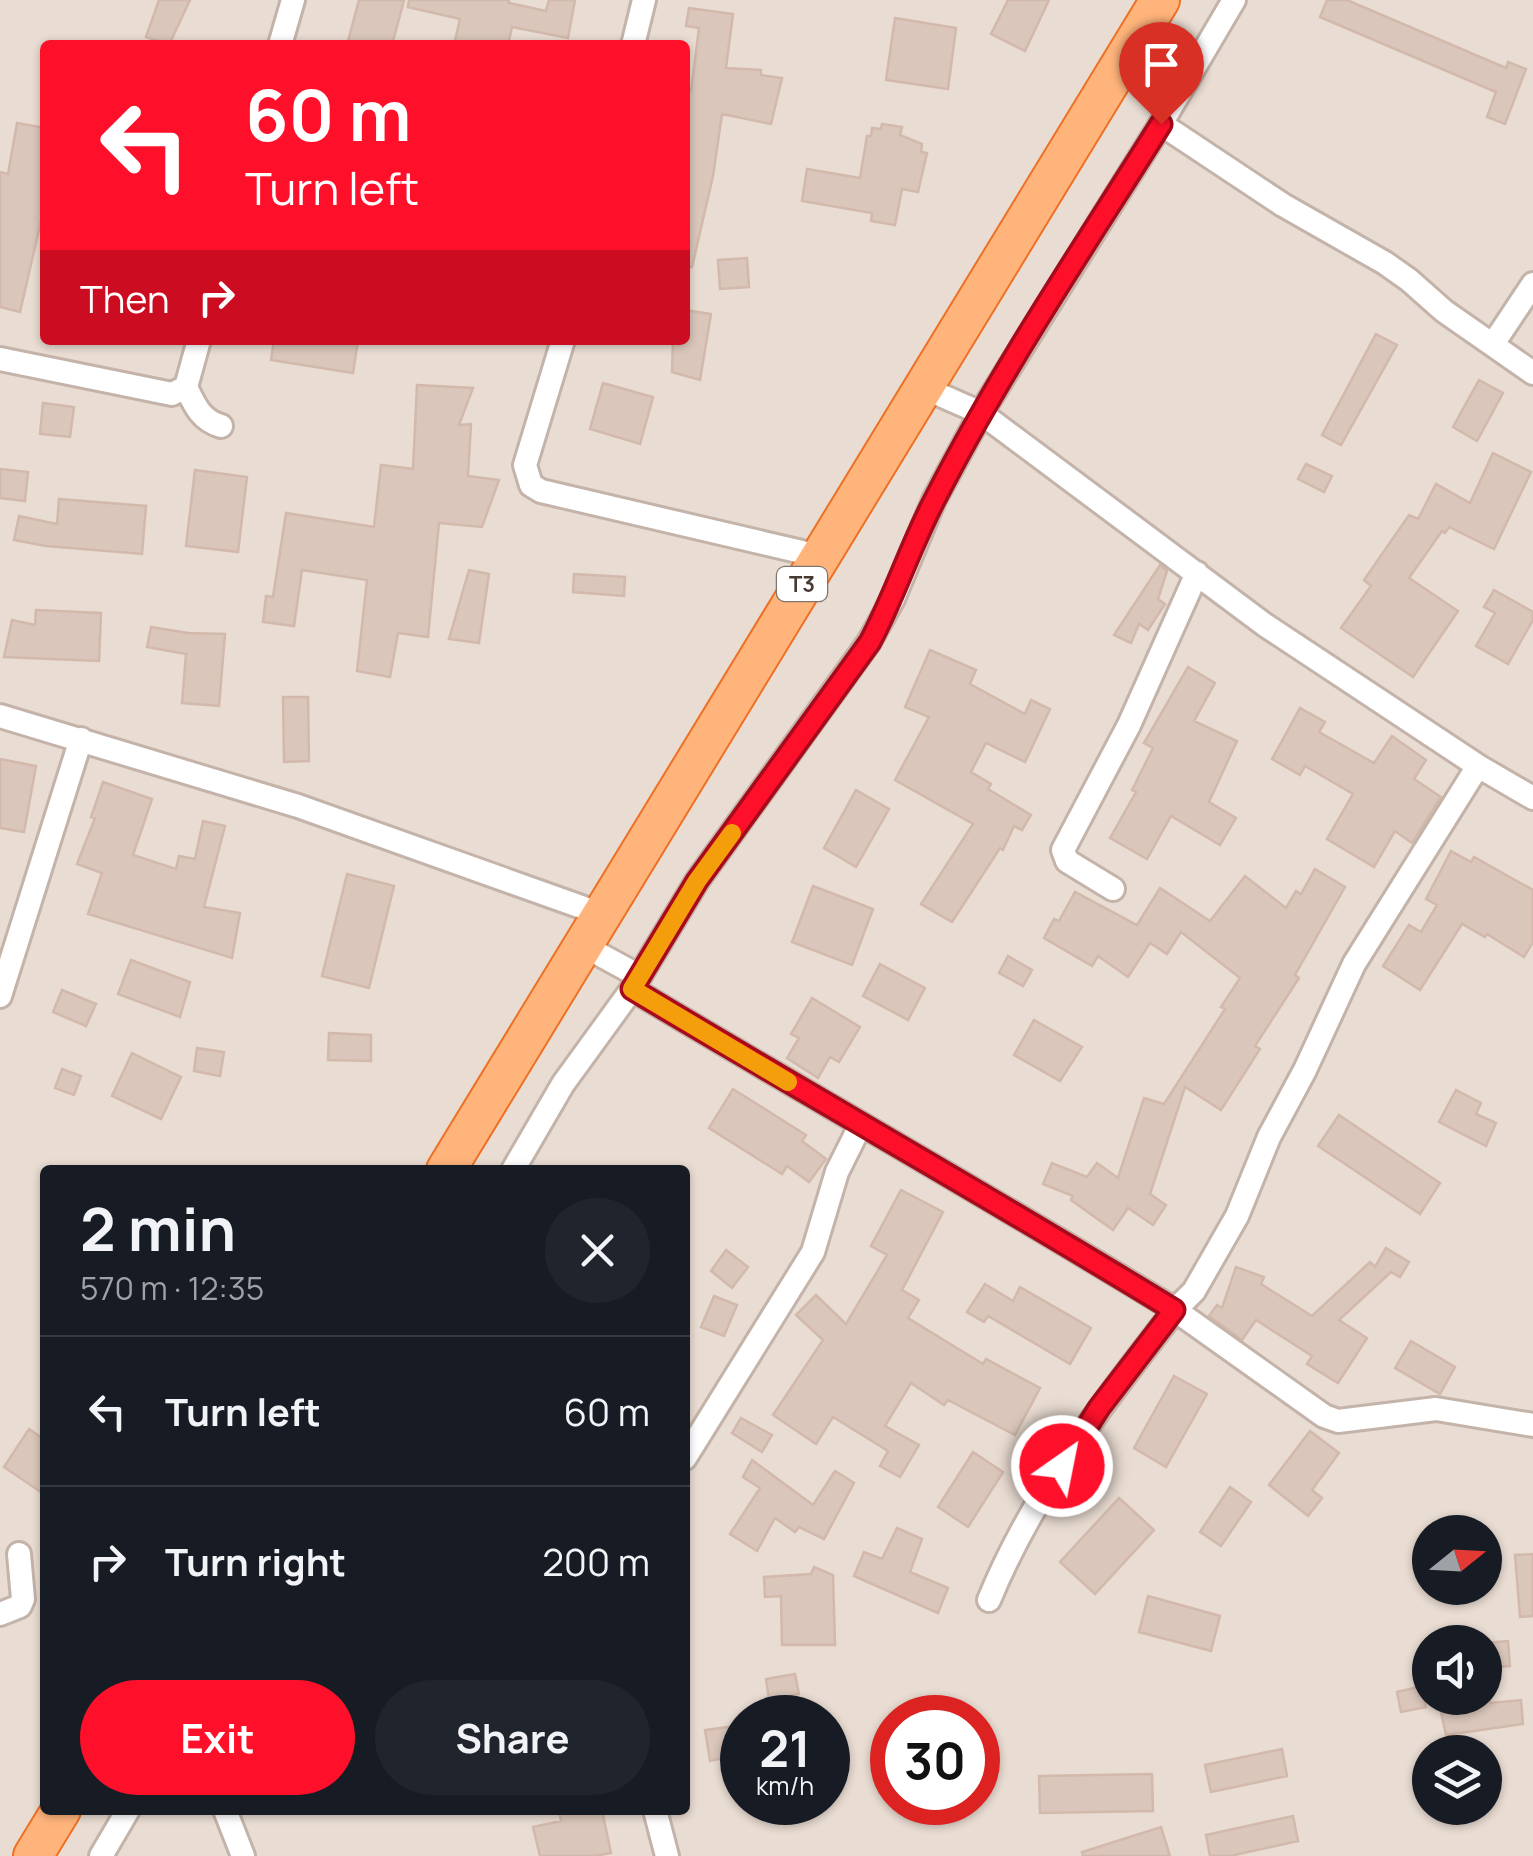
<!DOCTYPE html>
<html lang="en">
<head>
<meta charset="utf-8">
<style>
  :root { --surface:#171b24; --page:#20242c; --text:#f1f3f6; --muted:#9ea1a6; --line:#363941; --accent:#ff102a }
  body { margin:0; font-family:Manrope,sans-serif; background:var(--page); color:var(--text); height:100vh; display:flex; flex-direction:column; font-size:38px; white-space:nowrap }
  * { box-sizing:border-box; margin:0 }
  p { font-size:32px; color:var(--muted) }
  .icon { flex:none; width:55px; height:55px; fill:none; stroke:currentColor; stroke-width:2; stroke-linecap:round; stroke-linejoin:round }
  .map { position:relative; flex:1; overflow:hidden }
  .drawer { position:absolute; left:40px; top:1165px; width:650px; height:650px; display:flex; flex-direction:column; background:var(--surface); border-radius:10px; box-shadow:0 2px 8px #0004 }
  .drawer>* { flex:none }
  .guide { position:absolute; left:40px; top:40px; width:650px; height:305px; border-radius:10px; box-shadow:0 2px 8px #0004; background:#ff102a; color:#fff; overflow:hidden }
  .needle { width:65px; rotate:72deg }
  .tools { position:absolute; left:1412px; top:1515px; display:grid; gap:20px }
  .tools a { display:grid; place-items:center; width:90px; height:90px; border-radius:50%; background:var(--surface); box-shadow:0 2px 8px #0004; font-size:50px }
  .speed { position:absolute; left:720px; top:1695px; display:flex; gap:20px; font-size:50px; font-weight:700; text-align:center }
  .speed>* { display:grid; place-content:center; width:130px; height:130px; border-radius:50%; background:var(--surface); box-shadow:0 2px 8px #0004; line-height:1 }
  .speed small { font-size:25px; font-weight:400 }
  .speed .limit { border:15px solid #d22; background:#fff; color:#111 }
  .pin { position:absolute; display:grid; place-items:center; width:85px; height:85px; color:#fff; margin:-102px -42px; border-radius:50% 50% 50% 0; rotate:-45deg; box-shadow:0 0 10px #0007 }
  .pin .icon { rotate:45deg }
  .me { position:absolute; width:110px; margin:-55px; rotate:33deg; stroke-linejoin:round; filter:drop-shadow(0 0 8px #0008) }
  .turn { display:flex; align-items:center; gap:35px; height:210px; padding:0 40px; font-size:45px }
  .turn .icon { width:130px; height:130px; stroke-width:2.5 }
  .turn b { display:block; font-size:70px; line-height:85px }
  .then { display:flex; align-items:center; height:95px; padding:0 40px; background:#0003; gap:20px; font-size:38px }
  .round { display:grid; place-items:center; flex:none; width:105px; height:105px; border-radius:52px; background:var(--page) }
  .headline { display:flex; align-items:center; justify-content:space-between; height:170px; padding:0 40px }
  h1 { font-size:60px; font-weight:700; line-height:75px }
  .button { display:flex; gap:20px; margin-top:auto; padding:20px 40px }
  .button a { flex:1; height:115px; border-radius:60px; background:var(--accent); color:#fff; font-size:40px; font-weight:700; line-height:115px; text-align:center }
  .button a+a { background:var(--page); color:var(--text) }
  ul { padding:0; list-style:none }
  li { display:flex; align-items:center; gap:30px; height:150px; padding:0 40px; border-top:2px solid var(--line) }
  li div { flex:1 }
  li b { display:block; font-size:38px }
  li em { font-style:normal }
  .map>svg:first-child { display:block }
</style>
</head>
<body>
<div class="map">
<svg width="1533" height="1856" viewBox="0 0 1533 1856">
  <rect width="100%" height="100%" fill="#f4ebe4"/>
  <!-- residential -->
  <path fill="#e9dcd2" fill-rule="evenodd" d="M0,0H1533V1856H0ZM45,45H685V340H45ZM45,1170H685V1810H45ZM1430,1532H1485V1588H1430ZM1430,1642H1485V1698H1430ZM742,1718H828V1802H742ZM892,1718H978V1802H892ZM1430,1752H1485V1808H1430Z"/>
  <!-- building -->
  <path fill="#dac6bb" stroke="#d2b9ab" stroke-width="2.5" d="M159,0H190L169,45L146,37Z
    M359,0H404L392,45H347Z
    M409,0H509V3L546,11L549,0H575L568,38L512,27L508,45H454L460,19L408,7Z
    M1008,0H1049L1025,51L991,34Z
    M1327,0H1347L1506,68L1508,62L1526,69L1505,124L1487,117L1496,92L1320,17Z
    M689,8L733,14L726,68L761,70V75L782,78L771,124L722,114L713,176L692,267L685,266V90L691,91L699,28L686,26Z
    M895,18L956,28L948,89L886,80Z
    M17,123L45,128V222L41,221L20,312L0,307V172L8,174Z
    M882,124L902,127L900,135L922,144L921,152L927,153L918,192L902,189L895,225L871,221L872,213L802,201L807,169L860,178L867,136H871L872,128L881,129Z
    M747,258L749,287L720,289L718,260Z
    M685,310L711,314L700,380L672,372L673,340H685Z
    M1376,334L1397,345L1341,445L1322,435Z
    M274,340H358L353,373L271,360Z
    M1479,380L1503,393L1477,441L1453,427Z
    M603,383L653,397L640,444L590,429Z
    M417,385L473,388L459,425L471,424L468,476L499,480L482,527L439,523L428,637L398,633L390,677L357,671L367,580L302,570L294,626L263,622L266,596L273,597L286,513L374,527L381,465L413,469Z
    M43,403L74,407L70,437L40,434Z
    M1493,453L1531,472L1494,549L1449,527L1445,533L1442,531L1409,578L1458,611L1413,677L1341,628L1371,586L1364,580L1409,515L1418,519L1436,484L1470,503Z
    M1306,464L1332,476L1324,492L1298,479Z
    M0,469L28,472L25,501L0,498Z
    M195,470L247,477L238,552L186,546Z
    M59,499L146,506L142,554L46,546L14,540L19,516L57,524Z
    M1160,565L1167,571L1158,599L1165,604L1148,630L1139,624L1131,643L1114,635Z
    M469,570L489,574L479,643L449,639Z
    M574,574L625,577L624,596L573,592Z
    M1494,590L1533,612V620L1508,664L1476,646L1495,613L1484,607Z
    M36,610L101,613L99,661L4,657L12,620L35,625Z
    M151,627L188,633L225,634L219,706L182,703L186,654L147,647Z
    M930,650L976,670L970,684L1025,714L1031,700L1050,709L1025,762L986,743L971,772L991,784L988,789L1031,815L1022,830L1014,826L1003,850L1000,848L952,922L921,904L973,824L895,780L929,717L905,707Z
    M1188,667L1215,683L1194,721L1237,741L1209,802L1236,818L1220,845L1171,816L1147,859L1110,838L1136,792L1132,790L1153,748L1144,743Z
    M283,697H308L309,761L284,762Z
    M1300,708L1325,722L1319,732L1374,763L1392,736L1426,760L1414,779L1441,797L1412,843L1395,831L1374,867L1327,839L1353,794L1305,766L1300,775L1272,759Z
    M0,759L36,766L24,832L0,828Z
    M103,782L152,799L133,855L176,869L179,856L195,859L203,821L225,826L204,907L240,913L232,958L88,914L102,873L77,864L95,818L91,817Z
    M856,790L889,809L856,867L824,848Z
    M1451,851L1471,862L1474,857L1533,890V942L1524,957L1487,934L1485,937L1462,924L1420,990L1383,966L1409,925L1421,932L1437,905L1426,899Z
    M1315,869L1345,887L1295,975L1299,978L1255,1046L1260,1049L1221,1110L1185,1087L1150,1194L1166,1205L1153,1225L1128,1208L1113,1230L1071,1200L1073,1196L1043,1184L1052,1163L1087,1177L1097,1163L1118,1178L1144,1098L1164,1104L1225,1009L1221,1007L1240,978L1181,932L1167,954L1150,943L1128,977L1098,956L1092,966L1044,938L1054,919L1059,921L1075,892L1137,925L1160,888L1210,921L1245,876L1286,908L1296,891L1301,894Z
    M347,874L394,886L369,988L322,976Z
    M813,886L873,909L852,965L792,942Z
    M1008,956L1032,970L1023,986L999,973Z
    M131,960L190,982L180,1017L118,994Z
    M880,964L925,988L908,1020L863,996Z
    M62,990L96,1004L86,1026L53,1012Z
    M812,998L860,1027L839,1062L830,1057L818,1078L787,1058L799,1038L791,1034Z
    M1034,1020L1082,1047L1060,1081L1014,1055Z
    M329,1033L371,1035V1061L328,1060Z
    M197,1048L224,1052L220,1076L194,1071Z
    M132,1053L181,1077L161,1119L112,1096Z
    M62,1069L81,1076L74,1095L55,1088Z
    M733,1089L806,1135L802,1141L826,1159L809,1182L787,1166L782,1174L709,1128Z
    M1456,1090L1481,1103L1476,1114L1496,1123L1486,1146L1439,1122Z
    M1339,1115L1440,1183L1420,1214L1318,1146Z
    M901,1190L943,1212L902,1290L919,1300L908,1318L983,1364L986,1359L1040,1388L1015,1435L948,1400L944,1405L911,1383L885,1426L919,1445L900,1477L880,1466L888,1451L833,1417L816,1444L773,1415L823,1340L796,1315L816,1295L846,1324L887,1255L871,1246Z
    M1386,1248L1409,1262L1400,1277L1391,1272L1339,1320L1367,1338L1338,1383L1307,1364L1312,1356L1256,1320L1242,1340L1209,1316L1217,1305L1222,1308L1236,1267L1264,1277L1261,1284L1312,1316L1370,1262L1375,1267Z
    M726,1250L748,1267L732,1288L711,1271Z
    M985,1284L1013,1301L1020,1287L1091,1328L1070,1364L988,1316L984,1322L967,1312Z
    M714,1296L737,1305L724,1336L701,1327Z
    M1411,1341L1455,1367L1440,1394L1395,1368Z
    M1174,1376L1207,1394L1166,1467L1134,1448Z
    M741,1418L772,1435L762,1452L732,1433Z
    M29,1429L45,1440V1495L4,1467Z
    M1310,1431L1339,1453L1312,1490L1322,1498L1308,1516L1269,1485Z
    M973,1452L1003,1472L968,1527L938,1507Z
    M752,1460L813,1505L835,1471L854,1483L824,1539L799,1527L795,1532L775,1518L757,1551L730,1534L760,1488L743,1477Z
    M1230,1487L1251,1502L1221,1546L1200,1532Z
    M1119,1498L1154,1530L1095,1594L1060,1562Z
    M897,1528L922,1539L910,1572L948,1588L938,1613L854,1576L864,1552L882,1559Z
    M1533,1554V1616L1520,1617L1515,1555Z
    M814,1567L833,1575L835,1645H782L781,1596L765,1597L764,1577L811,1574Z
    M1148,1596L1220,1616L1211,1651L1139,1632Z
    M1508,1641L1510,1666L1487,1668L1485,1643Z
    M795,1674L799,1694L769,1700L766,1679Z
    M1422,1686L1426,1707L1401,1712L1397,1692Z
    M1438,1698H1489L1490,1703L1521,1700L1523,1724L1446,1735Z
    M742,1725V1754L710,1761L705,1730Z
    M1282,1749L1287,1776L1211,1792L1205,1765Z
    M1152,1774L1153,1811L1040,1813L1039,1776Z
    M559,1810H602L611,1853L595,1856H540L533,1827L561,1821Z
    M1293,1816L1298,1841L1230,1856H1210L1206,1835Z
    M1161,1827L1170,1856H1083L1082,1852Z"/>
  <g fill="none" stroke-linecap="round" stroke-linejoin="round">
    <defs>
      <path id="minor" d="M280,45L293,0
        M633,45L644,0
        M1161,124L1283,205L1385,263L1409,280L1444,311L1533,373
        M563,340L525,465L531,485L541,491L819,556
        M1493,344L1533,284
        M0,359L172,394L186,387L199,340
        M186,387C195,406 201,420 221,426
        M922,387L981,413L1265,625L1478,766L1533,798
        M0,716L298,806L604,915
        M1478,766L1354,964L1305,1070L1269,1137L1237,1216L1194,1291L1175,1310L1324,1416L1338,1421L1436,1409L1533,1425
        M1113,889L1067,861L1063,850L1129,725L1197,573
        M584,946L639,976
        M632,989C812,1097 995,1200 1175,1310C1104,1401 1033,1493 989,1600
        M0,996L81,739
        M513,1170L563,1084L632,989L697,881L869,642L893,599L934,500L981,413L1161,124L1234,0
        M685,1458L813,1252L837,1172L860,1126
        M0,1614L20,1606L23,1599L19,1554
        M225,1810L243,1856
        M655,1810L667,1856
        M101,1856L128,1810"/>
      <path id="trunk" d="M446,1170L1160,0
        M33,1856L61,1810"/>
    </defs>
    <!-- minor casing -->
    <use href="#minor" stroke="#c4b3a9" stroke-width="28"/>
    <!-- trunk casing -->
    <use href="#trunk" stroke="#ee7024" stroke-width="42"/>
    <!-- minor -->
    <use href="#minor" stroke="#fff" stroke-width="22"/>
    <!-- trunk -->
    <use href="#trunk" stroke="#ffb47b" stroke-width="38"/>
  </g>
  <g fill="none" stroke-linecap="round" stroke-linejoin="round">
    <defs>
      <path id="route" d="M1062,1466L1099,1408L1174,1310C995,1200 812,1097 632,989L697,881L870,642C895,595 911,544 936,497C1002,368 1084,247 1161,124"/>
    </defs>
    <!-- route casing -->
    <use href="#route" stroke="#a60a1b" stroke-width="25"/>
    <!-- route -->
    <use href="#route" stroke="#ff102a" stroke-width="18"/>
    <!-- slow -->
    <path stroke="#f59e0b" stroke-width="18" d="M732,833L697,881L632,989L788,1082"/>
  </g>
  <g text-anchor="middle" stroke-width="10" stroke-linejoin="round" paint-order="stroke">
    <!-- shield labels -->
    <rect fill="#fff" stroke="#7e7570" stroke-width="2.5" x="777" y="567" width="50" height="34" rx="8"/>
    <g font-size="22" font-weight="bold" fill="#473a33">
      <text x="802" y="592">T3</text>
    </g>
  </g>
</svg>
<div class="tools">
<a><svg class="needle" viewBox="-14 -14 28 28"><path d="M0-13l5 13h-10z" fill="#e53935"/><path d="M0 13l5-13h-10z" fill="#9ea1a6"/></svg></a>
<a><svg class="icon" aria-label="sound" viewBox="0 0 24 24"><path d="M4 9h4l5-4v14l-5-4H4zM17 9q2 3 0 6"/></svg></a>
<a><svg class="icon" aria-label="layers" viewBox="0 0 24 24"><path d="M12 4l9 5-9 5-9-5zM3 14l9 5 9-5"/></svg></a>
</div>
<div class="speed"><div>21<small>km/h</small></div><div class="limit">30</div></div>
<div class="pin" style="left:1161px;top:124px;background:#d93025"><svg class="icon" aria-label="arrive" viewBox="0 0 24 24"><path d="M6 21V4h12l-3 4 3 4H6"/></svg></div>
<svg class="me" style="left:1062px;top:1466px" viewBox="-20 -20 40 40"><circle r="17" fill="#ff102a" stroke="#fff" stroke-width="3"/><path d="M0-11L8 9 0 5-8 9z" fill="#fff"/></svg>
<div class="guide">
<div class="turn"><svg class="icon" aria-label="left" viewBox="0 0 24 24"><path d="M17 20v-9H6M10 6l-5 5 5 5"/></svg><div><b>60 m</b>Turn left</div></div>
<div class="then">Then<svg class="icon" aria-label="right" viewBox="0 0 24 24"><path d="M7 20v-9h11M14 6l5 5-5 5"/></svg></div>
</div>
<section class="drawer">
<div class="headline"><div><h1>2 min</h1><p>570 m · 12:35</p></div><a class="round"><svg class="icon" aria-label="close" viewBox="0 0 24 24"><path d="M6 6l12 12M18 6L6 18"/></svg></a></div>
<ul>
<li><svg class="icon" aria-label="left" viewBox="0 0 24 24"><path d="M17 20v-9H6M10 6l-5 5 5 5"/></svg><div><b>Turn left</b></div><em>60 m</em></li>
<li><svg class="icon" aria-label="right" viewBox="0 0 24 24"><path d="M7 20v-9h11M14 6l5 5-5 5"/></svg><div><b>Turn right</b></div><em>200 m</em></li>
</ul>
<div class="button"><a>Exit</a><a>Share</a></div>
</section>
</div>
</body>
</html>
